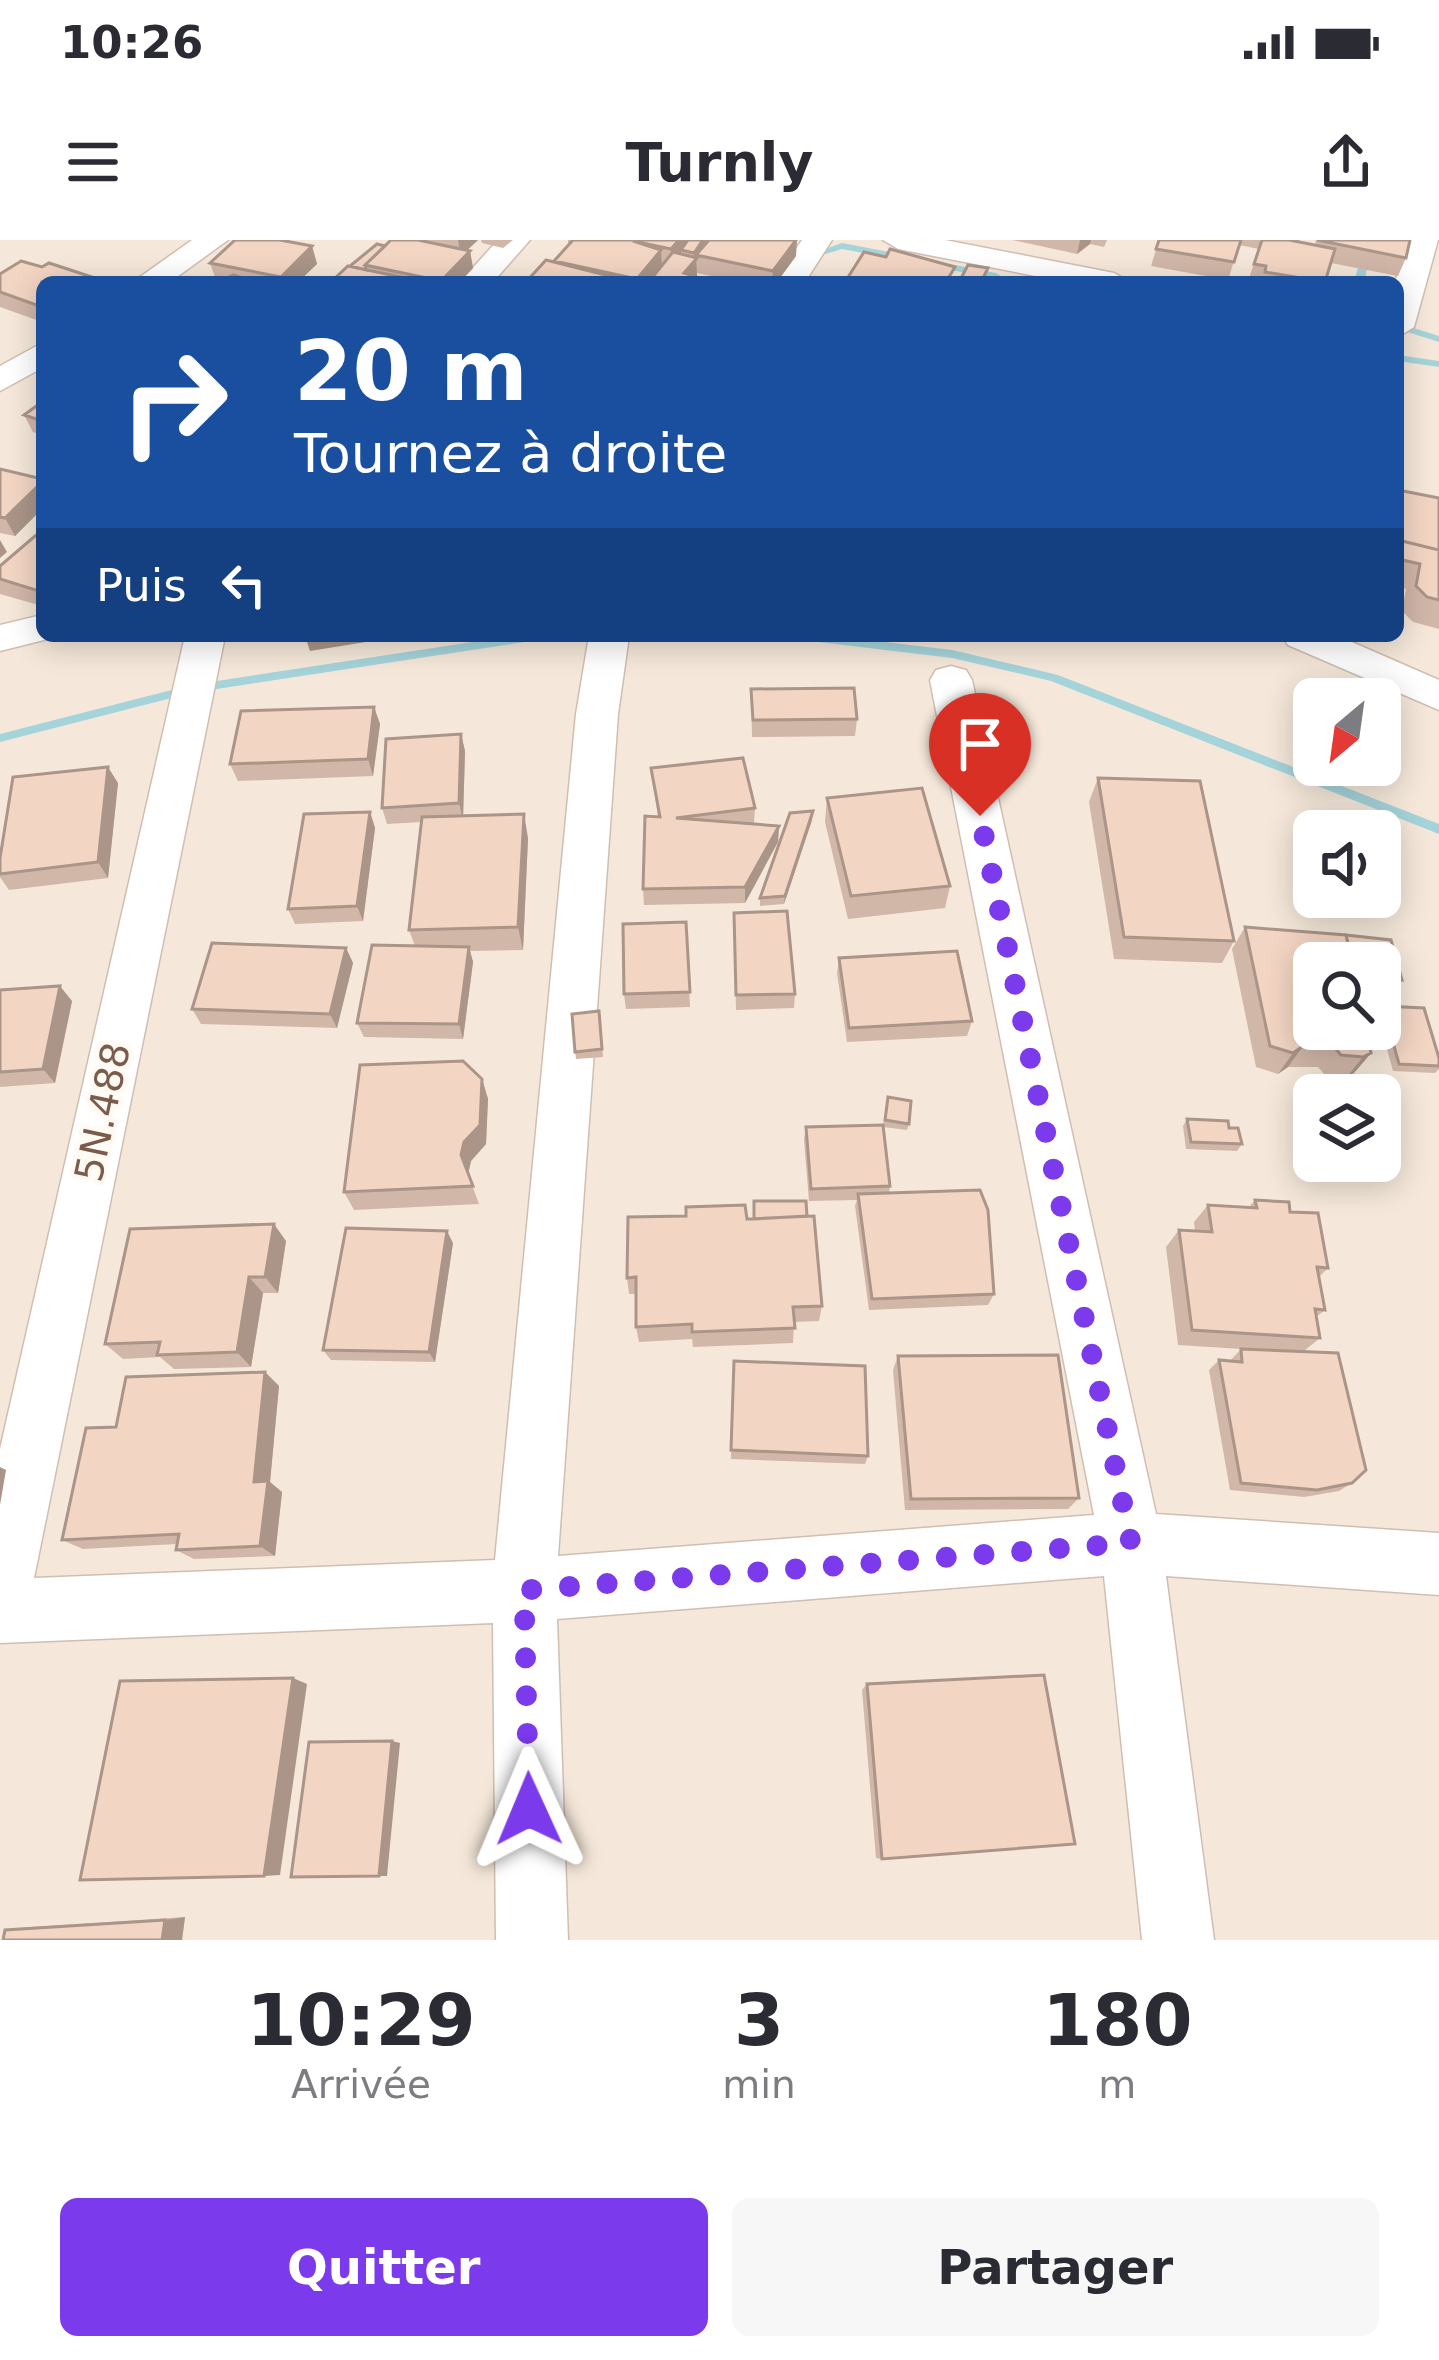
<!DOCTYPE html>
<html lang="fr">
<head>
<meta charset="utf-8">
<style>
  :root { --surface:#fff; --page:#f7f7f7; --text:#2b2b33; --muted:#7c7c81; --accent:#7c3aed }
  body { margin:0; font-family:"DejaVu Sans",sans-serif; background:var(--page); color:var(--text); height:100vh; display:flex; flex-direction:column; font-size:45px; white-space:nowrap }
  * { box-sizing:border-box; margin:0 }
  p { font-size:39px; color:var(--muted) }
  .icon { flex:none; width:66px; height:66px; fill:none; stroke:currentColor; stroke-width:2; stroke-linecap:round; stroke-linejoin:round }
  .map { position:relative; height:1700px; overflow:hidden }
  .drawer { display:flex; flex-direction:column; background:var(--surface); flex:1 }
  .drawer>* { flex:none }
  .top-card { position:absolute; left:36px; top:36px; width:1368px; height:366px; border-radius:18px; box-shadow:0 6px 30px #0003; background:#1a4fa0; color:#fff; overflow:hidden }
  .needle { width:78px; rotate:209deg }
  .controls { position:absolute; left:1293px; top:438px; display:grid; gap:24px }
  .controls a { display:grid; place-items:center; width:108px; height:108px; border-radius:18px; background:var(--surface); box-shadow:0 6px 30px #0003; font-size:60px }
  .pin { position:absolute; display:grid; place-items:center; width:102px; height:102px; color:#fff; margin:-123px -51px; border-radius:50% 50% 50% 0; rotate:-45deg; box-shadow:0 0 12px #0007 }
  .pin .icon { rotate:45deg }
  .me { position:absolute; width:132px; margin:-66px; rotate:359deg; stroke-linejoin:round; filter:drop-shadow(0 0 9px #0008) }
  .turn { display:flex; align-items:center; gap:42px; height:252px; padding:0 60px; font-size:54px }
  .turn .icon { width:156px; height:156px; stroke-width:2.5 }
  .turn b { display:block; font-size:84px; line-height:102px }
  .then { display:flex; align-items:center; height:114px; padding:0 60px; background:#0003; gap:24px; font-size:45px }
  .eta { display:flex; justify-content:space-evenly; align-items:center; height:204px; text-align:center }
  .eta b { font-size:72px; font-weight:800; line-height:84px }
  .primary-button { display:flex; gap:24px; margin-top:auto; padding:24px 60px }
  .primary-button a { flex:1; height:138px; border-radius:18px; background:var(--accent); color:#fff; font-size:48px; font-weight:800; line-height:138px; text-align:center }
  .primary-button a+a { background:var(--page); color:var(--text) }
  .status { display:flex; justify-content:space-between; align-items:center; height:84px; padding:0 60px; background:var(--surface); direction:ltr }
  .status svg { height:33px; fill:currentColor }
  header { display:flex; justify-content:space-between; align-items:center; height:156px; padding:0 60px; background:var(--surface); font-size:54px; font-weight:800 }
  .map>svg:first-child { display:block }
</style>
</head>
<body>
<div class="status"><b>10:26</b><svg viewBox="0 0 49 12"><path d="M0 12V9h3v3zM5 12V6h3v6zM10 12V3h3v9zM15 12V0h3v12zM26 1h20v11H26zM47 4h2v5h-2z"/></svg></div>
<header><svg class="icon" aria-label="menu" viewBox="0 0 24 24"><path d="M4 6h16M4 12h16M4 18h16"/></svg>Turnly<svg class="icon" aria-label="share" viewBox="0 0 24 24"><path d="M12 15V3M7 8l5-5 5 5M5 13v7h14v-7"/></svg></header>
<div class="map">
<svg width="1439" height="1700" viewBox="0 0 1439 1700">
  <rect width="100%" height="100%" fill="#fdf6ec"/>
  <!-- residential -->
  <path fill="#f5e8da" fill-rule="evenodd" d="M0,0H1439V1700H0ZM42,42H1398V396H42ZM1314,459H1380V525H1314ZM1314,591H1380V657H1314ZM1314,723H1380V789H1314ZM1314,855H1380V921H1314Z"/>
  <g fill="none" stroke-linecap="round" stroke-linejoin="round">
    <!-- stream -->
    <path fill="#a5d3da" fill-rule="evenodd" d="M1366,0H1374L1364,42H1354Z
      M842,3L905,15L910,18L905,21L842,9L819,16L814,13Z
      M934,21L996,33L1001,36L996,39L931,26L929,24Z
      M1139,37L1153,40L1155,42H1136V38Z
      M1398,83L1439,96V102L1398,89Z
      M1398,115L1439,121V127L1398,121Z
      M511,396H543L537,400L191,453L0,502V494L191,445Z
      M796,396H835L952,410L1058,435L1439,584V594L1051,441L952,418L802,400Z"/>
    <defs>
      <path id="minor" d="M192,0H228L170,42H133Z
        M498,0H530L493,42H460Z
        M802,0H832L805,42H773Z
        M883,0H945L1114,33L1130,42H1066L898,9Z
        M1408,0H1438L1414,87L1398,97L1395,42Z
        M42,103V128L0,151V126Z
        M42,375V396L56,397L0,411V385Z
        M185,396H225L34,1338L495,1320L576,474L589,396H629L618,474L558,1316L1094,1275L930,440L936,430L951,426L966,430L972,440L1156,1274L1439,1293V1355L1166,1336L1214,1700H1142L1104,1336L557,1379L568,1700H496L493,1383L0,1403V1209Z
        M1282,396H1338L1439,440V470L1288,405Z"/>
    </defs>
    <!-- minor casing -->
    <use href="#minor" stroke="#d1beb0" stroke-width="3"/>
    <!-- minor -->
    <use href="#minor" fill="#fff" fill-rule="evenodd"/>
  </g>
  <!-- wall -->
  <path fill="#d1b7a8" d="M391,0H478L467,10L470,11L473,28L460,42H331L350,26L385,6Z
    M481,0H513L503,8L482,3Z
    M568,0H796V16L777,42H740L697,33L694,39L526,42L554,22L568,5Z
    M1012,0H1107L1104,7L1090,4L1077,14Z
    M1159,0H1300L1299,2L1315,5L1316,0L1406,18L1398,36L1331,23L1325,42L1248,41L1259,9L1239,5L1228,40L1151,26Z
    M312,6L317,24L298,42H218L220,41L216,40L210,23Z
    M42,27V82L0,67V34Z
    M42,162V195L33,192L24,175Z
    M0,229L42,239V269L15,296L0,293Z
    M1398,250L1439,258V389L1413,382L1402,371L1406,349L1398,347Z
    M42,290V366L0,354V326Z
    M751,449L857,479L855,496L752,497Z
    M374,467L380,484L373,536L238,541L230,524Z
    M461,494L465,511L463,576L528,598L523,710L470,711L473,722L463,799L364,797L357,783L415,706L409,690L421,582L387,584L382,568Z
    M651,528L755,568L754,584L779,586L778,602L745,663L644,665L643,649L658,577Z
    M1098,538L1234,701L1222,723L1114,719L1089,562Z
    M118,543L108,638L9,650L0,637V618Z
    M827,558L950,646L945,668L848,679L825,582Z
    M370,572L375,588L363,681L295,684L288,669Z
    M812,580L784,664L760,666V658Z
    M734,673L795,754L794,768L736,770Z
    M686,682L690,767L626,769L624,754Z
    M1245,687L1346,695L1402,740L1396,748L1380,746V723H1314L1371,813L1354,833L1346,838L1325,835L1318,827H1288L1278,834L1256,827L1232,709Z
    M346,708L353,723L337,788L201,784L192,769Z
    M839,718L972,781L967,796L847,802L837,733Z
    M0,750L72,761L55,843L0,847Z
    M1383,766L1439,818V829L1435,833L1393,831L1380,784V770Z
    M599,771L603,817L576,819L572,774Z
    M482,839L488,859L486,904L471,921L468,934L479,964L354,970L344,952Z
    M888,857L909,884L907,890L883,887L890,946L889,953L994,1054L988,1065L869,1070L855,966L857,960L809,961L804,900L806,887L883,886Z
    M1187,879L1229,888L1242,904L1237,911L1186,909L1183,886Z
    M1255,960L1290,972L1328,1028L1319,1037L1325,1070L1316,1077L1320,1098L1304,1111L1352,1243L1339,1251L1304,1257L1230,1250L1209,1130L1219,1120L1230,1121L1241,1109L1257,1110L1178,1105L1166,1007L1179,990L1195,991L1194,982L1208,965L1249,967Z
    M807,976L822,1066L819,1081L794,1082L793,1103L693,1107L692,1099L639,1102L636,1087V1054H629L627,1038L747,979Z
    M286,1001L278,1053H263L251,1127L174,1129L160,1117L123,1119L105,1104Z
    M453,1003L435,1122L331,1120L323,1110Z
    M898,1116L1079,1258L1068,1269L905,1270L893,1130Z
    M734,1121L868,1216L865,1224L731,1219Z
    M265,1132L279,1146L270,1242L282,1252L275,1316L194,1319L176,1310L177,1304L83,1309L62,1300L116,1187Z
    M867,1444L882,1619L876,1618L862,1450Z
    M185,1677L182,1700L5,1690L31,1687Z"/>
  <!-- shaded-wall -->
  <path fill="#aa9588" d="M458,0H478L461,16Z
    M679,0H694L681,10V16L672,27L671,9Z
    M703,0H710L696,15L697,36L694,39L684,33L694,21V13Z
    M797,0L796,16L777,42H772L773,31Z
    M1080,0H1091L1090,4L1077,14Z
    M312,6L317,24L298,42H282L281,37Z
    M661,10L662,28L650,42L637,39Z
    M470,11L473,28L460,42H441Z
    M42,242V269L15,296L5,278Z
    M0,300L7,312L0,318Z
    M305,396H403L310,411Z
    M374,467L380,484L373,536L368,519Z
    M461,494L465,511L463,580L459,563Z
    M108,527L118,543L108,638L98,622Z
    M813,571L812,580L784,664L785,656Z
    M370,572L375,588L363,681L357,666Z
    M524,574L528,598L523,710L518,687Z
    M779,586L778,602L745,663V647Z
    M469,707L473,722L463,799L459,784Z
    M346,708L353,723L337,788L330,774Z
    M60,746L72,761L55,843L43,829Z
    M1303,806L1288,827L1278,834L1293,813Z
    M1371,813L1354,833L1346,838L1363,817Z
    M482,839L488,859L486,904L471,921L468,934L461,915Z
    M274,984L286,1001L278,1053L265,1037Z
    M447,991L453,1003L435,1122L429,1112Z
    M249,1037L263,1053L251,1127L237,1112Z
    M265,1132L279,1146L270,1242L282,1252L275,1316L260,1306L254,1242Z
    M0,1227L6,1230L0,1265Z
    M293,1438L307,1444L280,1635L264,1636Z
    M392,1501L400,1503L387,1636H379Z
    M185,1677L182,1700H162L165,1680Z"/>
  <!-- building -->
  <path fill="#f3d5c3" stroke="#aa9588" stroke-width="3" d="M235,0H280L312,6L281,37L210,23Z
    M391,0H418L470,11L441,41L365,25Z
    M573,0H679L671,9L633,1L661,10L637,39L554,21Z
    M688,0H703L694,13L681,10Z
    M709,0H796L773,31L696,15Z
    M1159,0H1241L1234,22L1156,9Z
    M1262,0H1289L1335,9L1325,42L1265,32L1266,26L1254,24Z
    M1317,0H1410L1406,18Z
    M377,4L385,6L365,25L366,30L350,26Z
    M890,9L955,27L946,42H845L864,12L886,17Z
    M673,12L697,18L684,33L694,36L692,39L709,42H662L651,39Z
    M546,20L629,41L645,37L662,41L526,42Z
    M21,21L42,27L49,23L107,42H42V67L0,52V34Z
    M968,25L988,28L983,38L1013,42H959Z
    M348,26L415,40L413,42H331Z
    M233,35L257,42H218Z
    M42,162V181L24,175Z
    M0,229L42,239V242L5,278L0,277Z
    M1398,250L1439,258V310L1398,300Z
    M42,290V352L0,339V326Z
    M1398,300L1439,310V360L1427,357L1416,346L1420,324L1398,319Z
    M854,448L857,479L753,480L751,449Z
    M374,467L368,519L230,524L241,471Z
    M461,494L459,563L382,568L386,499Z
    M743,518L755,568L676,578L779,586L745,647L643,649L645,576L660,577L651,528Z
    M108,527L98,622L0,634V618L13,537Z
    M1098,538L1200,541L1234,701L1124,697Z
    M922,548L950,646L851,656L827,558Z
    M813,571L785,656L760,658L790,573Z
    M370,572L357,666L288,669L304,574Z
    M524,574L518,687L409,690L422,577Z
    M787,671L795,754L736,755L734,673Z
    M686,682L690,752L624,754L623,684Z
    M1245,687L1346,695L1352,723H1314V789H1366L1371,813L1363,817L1341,815L1334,807L1303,806L1293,813L1270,806Z
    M1346,695L1391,700L1402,740L1380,738V723H1371L1370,717L1351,715Z
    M212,703L346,708L330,774L192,769Z
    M372,705L469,707L459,784L357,783Z
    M957,711L972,781L849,788L839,718Z
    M60,746L43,829L0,832V750Z
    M1383,766L1424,768L1439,818V826L1399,824Z
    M599,771L602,809L575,812L572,774Z
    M463,821L482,839L480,885L464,902L461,915L473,946L344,952L360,825Z
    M888,857L911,861L909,884L885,880Z
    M1187,879L1228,881L1229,888H1238L1242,904L1191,902Z
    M883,885L890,946L811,949L806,887Z
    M980,950L988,970L994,1054L872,1059L858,954Z
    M1255,960L1289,962L1290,972L1318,973L1328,1028L1317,1027L1325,1070L1315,1069L1320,1098L1192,1090L1179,990L1212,992L1208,965L1257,968Z
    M754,961H806L807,976L754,979Z
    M745,965L747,979L814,976L822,1066L793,1067L795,1088L692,1092V1084L636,1087V1037L627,1038L628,977L686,976V967Z
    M274,984L265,1037H249L237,1112L157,1115L160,1102L105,1104L130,989Z
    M346,988L447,991L429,1112L323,1110Z
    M1241,1109L1338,1113L1366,1230L1352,1243L1317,1250L1241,1243L1219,1120L1242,1122Z
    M1058,1115L1079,1258L911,1259L898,1116Z
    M734,1121L865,1126L868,1216L731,1210Z
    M265,1132L254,1242L268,1241L260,1306L176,1310L179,1294L62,1300L86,1188L116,1187L126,1137Z
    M1044,1435L1075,1604L882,1619L867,1444Z
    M293,1438L264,1636L80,1640L120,1441Z
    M392,1501L379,1636L291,1637L309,1502Z
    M165,1680L162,1700H3L5,1690Z"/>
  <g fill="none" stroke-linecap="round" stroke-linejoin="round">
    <!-- route -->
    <path stroke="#7c3aed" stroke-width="21" stroke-dasharray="0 37.8" d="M529,1569L524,1350L1131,1303L980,576"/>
  </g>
  <g text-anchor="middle" stroke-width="10" stroke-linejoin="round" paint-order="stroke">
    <!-- street labels -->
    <g font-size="39" fill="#7a5c4d" stroke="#fffaf3">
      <text transform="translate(102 872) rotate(-78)" y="14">5N.488</text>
    </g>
  </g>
</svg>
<div class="controls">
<a><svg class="needle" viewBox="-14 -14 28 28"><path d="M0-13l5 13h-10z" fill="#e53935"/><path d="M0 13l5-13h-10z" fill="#7c7c81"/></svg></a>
<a><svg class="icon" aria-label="sound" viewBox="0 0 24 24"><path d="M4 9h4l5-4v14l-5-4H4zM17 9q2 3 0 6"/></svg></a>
<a><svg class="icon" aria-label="search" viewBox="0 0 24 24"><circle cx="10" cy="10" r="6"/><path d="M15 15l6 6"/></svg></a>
<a><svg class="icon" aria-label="layers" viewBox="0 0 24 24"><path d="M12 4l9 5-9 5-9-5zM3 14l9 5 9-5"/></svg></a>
</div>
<div class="pin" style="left:980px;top:576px;background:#d93025"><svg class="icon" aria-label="arrive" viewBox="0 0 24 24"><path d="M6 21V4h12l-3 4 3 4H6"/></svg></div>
<svg class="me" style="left:529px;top:1569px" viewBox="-20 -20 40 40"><path d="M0-17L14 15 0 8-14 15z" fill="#7c3aed" stroke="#fff" stroke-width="4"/></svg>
<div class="top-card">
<div class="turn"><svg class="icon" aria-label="right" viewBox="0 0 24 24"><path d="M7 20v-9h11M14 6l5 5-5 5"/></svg><div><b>20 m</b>Tournez à droite</div></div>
<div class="then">Puis<svg class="icon" aria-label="left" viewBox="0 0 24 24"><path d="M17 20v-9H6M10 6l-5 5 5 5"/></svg></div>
</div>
</div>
<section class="drawer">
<div class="eta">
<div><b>10:29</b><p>Arrivée</p></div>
<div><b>3</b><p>min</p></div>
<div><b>180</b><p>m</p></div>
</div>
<div class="primary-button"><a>Quitter</a><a>Partager</a></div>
</section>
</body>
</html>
